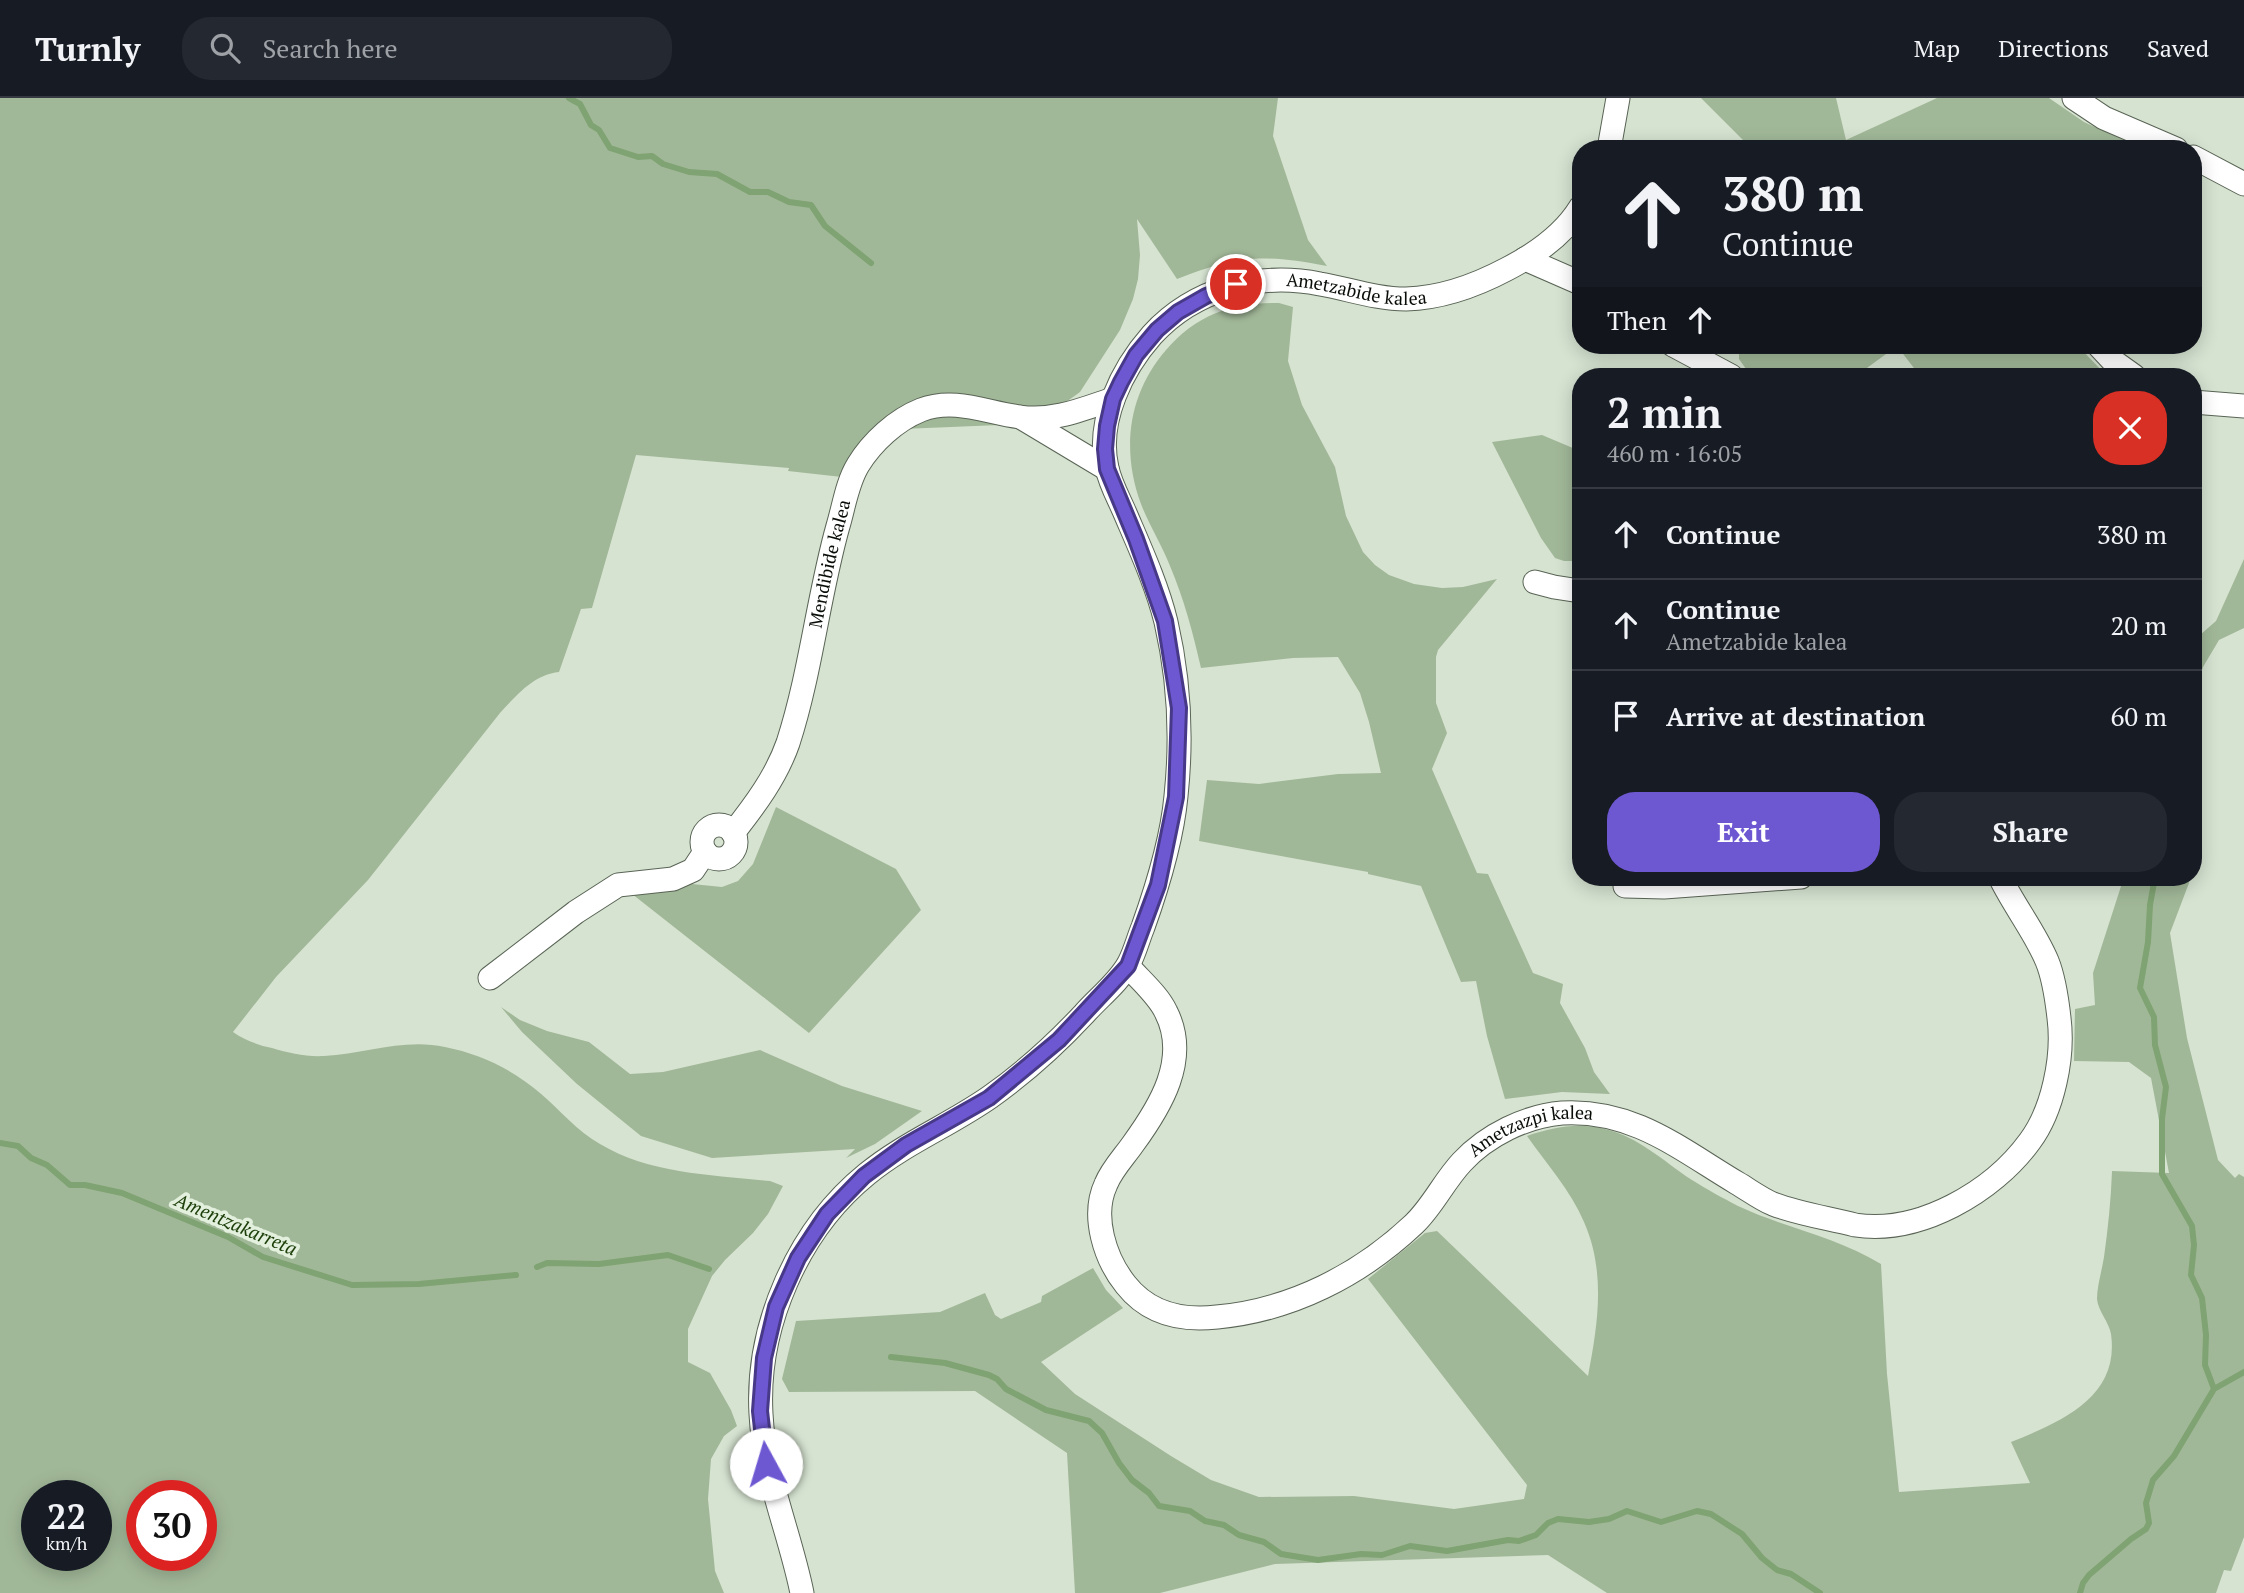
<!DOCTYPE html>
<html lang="en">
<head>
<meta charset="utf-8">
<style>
  :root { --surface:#171b24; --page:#242831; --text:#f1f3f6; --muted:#9ea1a6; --line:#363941; --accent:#6e58d2 }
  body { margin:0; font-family:"PT Serif",serif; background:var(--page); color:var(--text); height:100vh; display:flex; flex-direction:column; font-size:26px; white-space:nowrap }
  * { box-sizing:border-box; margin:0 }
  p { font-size:23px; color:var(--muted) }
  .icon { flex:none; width:38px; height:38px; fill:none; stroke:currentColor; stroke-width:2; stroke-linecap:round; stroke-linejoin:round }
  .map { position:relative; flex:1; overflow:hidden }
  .details { position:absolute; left:1572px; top:270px; width:630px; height:518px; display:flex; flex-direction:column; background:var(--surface); border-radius:28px; box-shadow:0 4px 18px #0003 }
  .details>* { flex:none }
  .guide { position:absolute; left:1572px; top:42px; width:630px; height:214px; border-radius:28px; box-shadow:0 4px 18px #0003; background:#171b24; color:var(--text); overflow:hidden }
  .speed { position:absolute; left:21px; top:1382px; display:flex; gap:14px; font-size:35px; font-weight:700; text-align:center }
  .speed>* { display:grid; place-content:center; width:91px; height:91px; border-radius:50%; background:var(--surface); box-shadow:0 4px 18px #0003; line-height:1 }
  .speed small { font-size:18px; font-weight:400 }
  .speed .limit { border:10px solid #d22; background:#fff; color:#111 }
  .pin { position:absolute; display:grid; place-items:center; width:60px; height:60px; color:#fff; margin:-30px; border:4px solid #fff; border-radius:50%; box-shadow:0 2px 7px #0007 }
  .me { position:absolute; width:77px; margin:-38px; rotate:354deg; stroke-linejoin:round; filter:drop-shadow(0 0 5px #0008) }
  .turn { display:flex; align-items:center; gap:24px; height:147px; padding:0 35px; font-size:32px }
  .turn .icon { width:91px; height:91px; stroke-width:2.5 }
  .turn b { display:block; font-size:49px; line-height:60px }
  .then { display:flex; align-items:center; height:66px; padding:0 35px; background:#0003; gap:14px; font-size:26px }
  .round { display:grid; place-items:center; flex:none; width:74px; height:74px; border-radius:28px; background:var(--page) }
  .head { display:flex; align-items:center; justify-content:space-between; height:119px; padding:0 35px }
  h1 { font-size:42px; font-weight:700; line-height:52px }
  .action { display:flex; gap:14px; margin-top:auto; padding:14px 35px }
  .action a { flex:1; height:80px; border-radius:28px; background:var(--accent); color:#fff; font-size:28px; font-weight:700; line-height:80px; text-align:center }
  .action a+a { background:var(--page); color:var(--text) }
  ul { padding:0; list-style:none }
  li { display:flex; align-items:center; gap:21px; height:91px; padding:0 35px; border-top:2px solid var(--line) }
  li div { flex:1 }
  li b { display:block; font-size:26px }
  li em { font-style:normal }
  header { display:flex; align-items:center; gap:42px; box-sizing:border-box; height:98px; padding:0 35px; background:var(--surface); border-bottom:2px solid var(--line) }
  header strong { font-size:33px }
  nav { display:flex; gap:38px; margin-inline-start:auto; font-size:24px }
  .search { width:490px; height:63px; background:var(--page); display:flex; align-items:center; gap:18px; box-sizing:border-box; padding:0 24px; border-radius:28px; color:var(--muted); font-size:26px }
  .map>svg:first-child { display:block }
</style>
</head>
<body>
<header>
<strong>Turnly</strong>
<div class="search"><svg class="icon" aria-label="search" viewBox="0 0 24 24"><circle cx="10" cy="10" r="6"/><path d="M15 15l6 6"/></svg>Search here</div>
<nav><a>Map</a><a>Directions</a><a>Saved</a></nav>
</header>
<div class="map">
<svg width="2244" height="1495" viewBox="0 0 2244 1495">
  <rect width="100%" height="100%" fill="#d6e3d1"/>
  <!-- green -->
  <path fill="#a1b898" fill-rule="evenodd" d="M0,0H1278L1273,38L1308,142L1327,168C1262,156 1238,157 1177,181L1137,121L1140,157L1138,181L1133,201L1120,232L1080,294L1055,312L1023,326L902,331L883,349L860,381L788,373L789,370L636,357L592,510L581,511L559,574C533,577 517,597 500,615L368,782L276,879L233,934C244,942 258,947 272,950C289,955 306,959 324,958C365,956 404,940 445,949C480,956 512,971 540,995C560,1012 577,1033 600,1046C650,1076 713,1077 770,1083L783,1088L768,1116L753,1135L725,1162L712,1178L688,1231V1264L710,1275L731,1312L737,1328L724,1338L711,1361L708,1401L715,1473L724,1495H0ZM37,1398H96V1458H37ZM142,1398H201V1458H142Z
    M1701,0H1836L1846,42L1937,0H2049L2084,24L2143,51H1752Z
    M1279,205L1293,209L1288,263L1302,307L1335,369L1346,418L1363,454L1375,467L1389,477L1414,486L1442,490L1463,489L1497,481L1438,552L1436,559V605L1447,635L1432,671L1477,775L1488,776L1533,875L1563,886L1560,905L1585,950L1594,974L1610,996L1562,994L1505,1001L1487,938L1476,883L1461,884L1421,788L1368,776V774L1199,743L1207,682L1259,686L1338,676L1381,675L1369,624L1360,595L1338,559L1293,560L1201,570C1193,535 1184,501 1170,468C1162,447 1149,427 1141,406C1121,352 1128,296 1166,252C1197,216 1234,204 1279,205Z
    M1739,247H2077L2107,278H1920L1897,248L1856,278H1751L1739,261Z
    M1542,337L1580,353V463H1564L1555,460L1541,440L1492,344Z
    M2244,461V530L2219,542L2203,569L2193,598V543L2216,523Z
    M776,709L896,771L921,812L809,935L627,792L682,785L722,789L738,783L753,766Z
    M2124,779H2189V785L2170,835L2187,940L2218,1062L2235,1080L2239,1076L2244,1079V1439L2231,1473L2224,1472L2216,1495H1607L1548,1457L1275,1466L1160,1495H1075L1067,1355L975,1293L789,1294L782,1281L796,1223L940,1214L985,1195L995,1217L1001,1221L1041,1204L1042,1198L1093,1170L1106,1192L1123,1210L1041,1264L1075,1296L1171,1358L1211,1382L1259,1399L1354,1398L1454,1411L1524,1401L1527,1387L1368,1181L1425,1135L1437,1133L1588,1278C1598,1226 1606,1174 1584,1124C1571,1093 1546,1065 1527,1038C1552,1029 1579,1024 1605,1031C1639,1039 1663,1063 1692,1082C1706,1091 1723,1100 1738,1108C1785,1130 1837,1139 1881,1166L1887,1276L1899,1394L2030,1385L2011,1344C2060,1324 2120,1300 2111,1236C2109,1224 2098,1213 2097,1201C2097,1188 2102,1172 2104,1159C2108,1130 2111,1102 2112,1073L2169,1075L2151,980L2129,964L2074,963L2075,911L2095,907L2093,875Z
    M501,909L520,922L547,933L589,944L630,976L663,974L760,952L842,988L922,1013L875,1046L846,1060L855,1051L712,1060L641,1038L577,986L522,934Z"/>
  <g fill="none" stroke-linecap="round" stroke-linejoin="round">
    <!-- stream -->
    <path stroke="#7fa372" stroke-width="6" d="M569,0L580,6L591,27L599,32L610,50L638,59L652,58L663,66L689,74L717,76L750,94H768L789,104L811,107L825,128L871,165
      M2155,779L2150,807L2148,844L2140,890L2154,919L2155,947L2166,989L2162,1021V1076L2192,1128L2194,1147L2191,1177L2202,1200L2206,1237L2205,1267L2214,1291
      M0,1045L18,1048L31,1060L47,1067L70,1087H85L122,1095L228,1139L263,1159L352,1187L419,1186L516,1177
      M537,1169L547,1165L599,1166L668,1157L709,1171
      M891,1259L945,1265L989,1277L997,1281L1006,1291L1046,1312L1089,1323L1102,1335L1119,1365L1132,1382L1149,1395L1159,1408L1190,1413L1205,1423L1224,1427L1239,1437L1264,1444L1281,1456L1318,1462L1361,1456L1382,1457L1410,1448L1447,1453L1508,1442L1519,1443L1536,1437L1548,1425L1558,1421L1589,1424L1609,1421L1627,1413L1661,1424L1697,1413L1711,1416L1742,1436L1762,1460L1777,1472L1791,1476L1820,1495
      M2080,1495L2083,1485L2089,1477L2131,1441L2146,1431L2149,1425L2146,1405L2153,1382L2174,1358L2214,1291L2244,1274"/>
    <defs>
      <g id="minor">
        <path d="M2074,0L2104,20L2176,51"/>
        <path d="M1609,51L1618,0"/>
        <path d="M2193,59L2244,86"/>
        <path d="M1525,161L1580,185"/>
        <path d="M1673,247L1731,278"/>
        <path d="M2098,247L2113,263L2134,278"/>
        <path d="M2193,304L2244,308"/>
        <path d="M1022,320L1107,371"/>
        <path d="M1535,484L1554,489L1580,493"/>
        <circle cx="719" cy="744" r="17"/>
        <path id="s1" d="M733,735C755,707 776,679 788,645C811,574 818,499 838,428C844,408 847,385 858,367C872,344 896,322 921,312C955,299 987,315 1020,319C1053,324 1083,311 1113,301"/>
        <path d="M1625,788L1664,789L1801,779"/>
        <path id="s2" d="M1128,868C1141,883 1158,897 1166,914C1190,961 1160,1009 1133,1046C1124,1059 1112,1071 1106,1086C1091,1118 1105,1161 1126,1187C1149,1216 1182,1223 1217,1219C1292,1212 1360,1177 1414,1126C1433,1108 1444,1083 1462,1064C1487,1037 1526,1018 1562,1015C1633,1011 1680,1051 1737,1085C1749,1092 1761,1101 1773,1106C1799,1116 1828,1120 1855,1127C1919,1137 1993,1094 2030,1043C2053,1012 2064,959 2059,920C2057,902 2054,880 2047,863C2035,834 2014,808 2000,779"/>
        <path d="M490,880L576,814L618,787L673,781L693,772L705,754"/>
        <path id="s3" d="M802,1495C790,1435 764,1378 761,1316C756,1228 798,1132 867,1076C905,1045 950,1027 990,999C1024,975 1056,946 1084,916C1098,900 1119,884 1129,865C1135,854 1138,841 1143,829C1158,787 1172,742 1176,698C1182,641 1179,580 1166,524C1157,487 1140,450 1125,415C1119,401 1110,385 1107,370C1096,323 1122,271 1152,237C1195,190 1259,174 1320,186C1349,191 1376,201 1406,201C1442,200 1475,188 1507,171C1534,157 1564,136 1580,110"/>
      </g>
    </defs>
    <!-- minor casing -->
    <use href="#minor" stroke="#596455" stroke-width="25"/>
    <!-- minor -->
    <use href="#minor" stroke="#fff" stroke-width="23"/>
  </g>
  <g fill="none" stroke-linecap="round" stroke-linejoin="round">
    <defs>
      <path id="route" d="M766,1366L760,1313L764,1260L776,1209L798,1160L827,1116L864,1078L906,1047L989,1000L1059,942L1128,868L1158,787L1176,699L1179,610L1165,523L1136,441L1107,371L1105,351L1107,328L1113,301L1121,284L1136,257L1157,232L1178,214L1206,198L1236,186"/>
    </defs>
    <!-- route casing -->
    <use href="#route" stroke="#483988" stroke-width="18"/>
    <!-- route -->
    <use href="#route" stroke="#6e58d2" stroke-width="12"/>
  </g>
  <g text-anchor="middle" stroke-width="7" stroke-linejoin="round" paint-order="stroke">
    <!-- street labels -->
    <g font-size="18" fill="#090d08" stroke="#e3f0de">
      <text dy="6" stroke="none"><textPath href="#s3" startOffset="1675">Ametzabide kalea</textPath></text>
      <text dy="6" stroke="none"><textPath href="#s1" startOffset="290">Mendibide kalea</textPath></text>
      <text dy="6" stroke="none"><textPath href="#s2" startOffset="840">Ametzazpi kalea</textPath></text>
    </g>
    <!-- water labels -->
    <g font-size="19" font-style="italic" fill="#1c3e09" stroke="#e3f0de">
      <text transform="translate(236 1126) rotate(23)" y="7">Amentzakarreta</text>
    </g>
  </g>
</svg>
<div class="speed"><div>22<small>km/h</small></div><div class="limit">30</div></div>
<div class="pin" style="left:1236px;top:186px;background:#d93025"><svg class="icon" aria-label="arrive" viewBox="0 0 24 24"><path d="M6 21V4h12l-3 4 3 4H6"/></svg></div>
<svg class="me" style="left:766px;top:1366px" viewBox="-20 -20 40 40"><circle r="19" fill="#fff"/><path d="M0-13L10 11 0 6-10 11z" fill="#6e58d2"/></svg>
<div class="guide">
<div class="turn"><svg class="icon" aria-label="ahead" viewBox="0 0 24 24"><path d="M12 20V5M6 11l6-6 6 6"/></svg><div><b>380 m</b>Continue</div></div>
<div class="then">Then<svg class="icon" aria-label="ahead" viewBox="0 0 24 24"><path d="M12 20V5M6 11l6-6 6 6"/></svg></div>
</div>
<section class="details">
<div class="head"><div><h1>2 min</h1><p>460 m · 16:05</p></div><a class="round" style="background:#d93025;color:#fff"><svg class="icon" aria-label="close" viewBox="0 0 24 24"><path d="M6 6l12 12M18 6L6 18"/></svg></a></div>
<ul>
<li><svg class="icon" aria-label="ahead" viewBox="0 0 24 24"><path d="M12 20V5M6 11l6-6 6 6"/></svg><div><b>Continue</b></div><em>380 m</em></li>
<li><svg class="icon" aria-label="ahead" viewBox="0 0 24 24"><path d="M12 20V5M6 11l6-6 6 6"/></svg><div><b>Continue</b><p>Ametzabide kalea</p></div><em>20 m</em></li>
<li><svg class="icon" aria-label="arrive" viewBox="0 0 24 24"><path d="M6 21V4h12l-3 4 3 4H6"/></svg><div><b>Arrive at destination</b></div><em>60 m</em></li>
</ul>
<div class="action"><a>Exit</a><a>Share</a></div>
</section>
</div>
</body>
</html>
